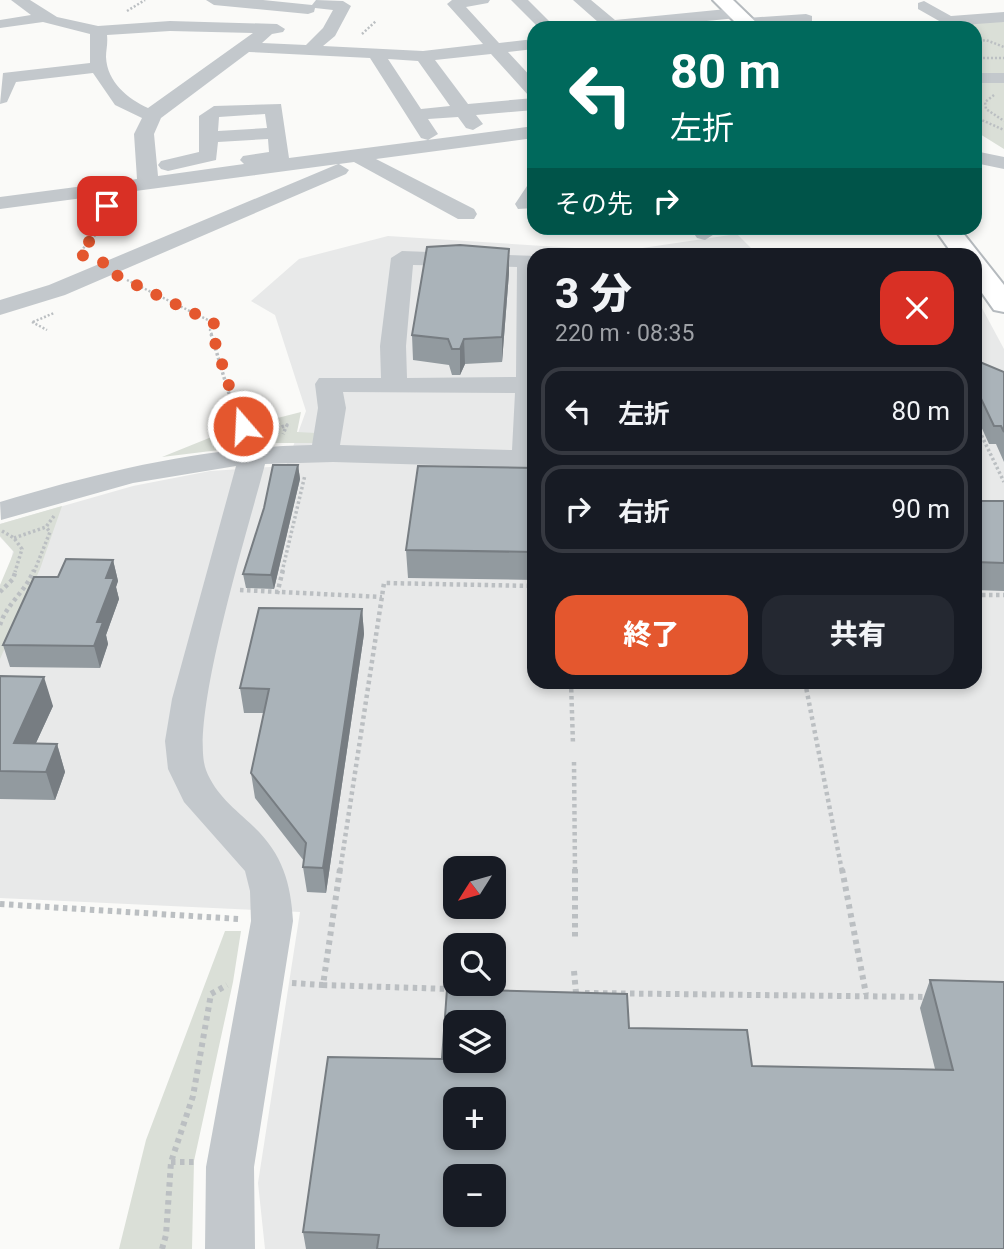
<!DOCTYPE html>
<html lang="ja">
<head>
<meta charset="utf-8">
<style>
  :root { --surface:#171b24; --page:#242831; --text:#f1f3f6; --muted:#9ea1a6; --line:#363941; --accent:#e4572e }
  body { margin:0; font-family:Roboto,"Noto Sans JP",sans-serif; background:var(--page); color:var(--text); height:100vh; display:flex; flex-direction:column; font-size:26px; white-space:nowrap }
  * { box-sizing:border-box; margin:0 }
  p { font-size:23px; color:var(--muted) }
  .icon { flex:none; width:38px; height:38px; fill:none; stroke:currentColor; stroke-width:2; stroke-linecap:round; stroke-linejoin:round }
  .map { position:relative; flex:1; overflow:hidden }
  .sheet { position:absolute; left:527px; top:248px; width:455px; height:441px; display:flex; flex-direction:column; background:var(--surface); border-radius:21px; box-shadow:0 4px 10px #0003 }
  .sheet>* { flex:none }
  .guide { position:absolute; left:527px; top:21px; width:455px; height:214px; border-radius:21px; box-shadow:0 4px 10px #0003; background:#00695c; color:#fff; overflow:hidden }
  .needle { width:46px; rotate:233deg }
  .fabs { position:absolute; left:443px; top:856px; display:grid; gap:14px }
  .fabs a { display:grid; place-items:center; width:63px; height:63px; border-radius:14px; background:var(--surface); box-shadow:0 4px 10px #0003; font-size:35px }
  .pin { position:absolute; display:grid; place-items:center; width:60px; height:60px; color:#fff; margin:-30px; border-radius:14px; box-shadow:0 4px 10px #0006 }
  .me { position:absolute; width:77px; margin:-38px; rotate:341deg; stroke-linejoin:round; filter:drop-shadow(0 0 5px #0008) }
  .turn { display:flex; align-items:center; gap:24px; height:147px; padding:0 28px; font-size:32px }
  .turn .icon { width:91px; height:91px; stroke-width:2.5 }
  .turn b { display:block; font-size:49px; line-height:60px }
  .then { display:flex; align-items:center; height:66px; padding:0 28px; background:#0003; gap:14px; font-size:26px }
  .round { display:grid; place-items:center; flex:none; width:74px; height:74px; border-radius:21px; background:var(--page) }
  .overview { display:flex; align-items:center; justify-content:space-between; height:119px; padding:0 28px }
  h1 { font-size:42px; font-weight:800; line-height:52px }
  .cta { display:flex; gap:14px; margin-top:auto; padding:14px 28px }
  .cta a { flex:1; height:80px; border-radius:21px; background:var(--accent); color:#fff; font-size:28px; font-weight:800; line-height:80px; text-align:center }
  .cta a+a { background:var(--page); color:var(--text) }
  ul { padding:0; list-style:none }
  li { display:flex; align-items:center; gap:21px; height:88px; margin:0 14px 10px; padding:0 14px; border:4px solid var(--line); border-radius:21px }
  li div { flex:1 }
  li b { display:block; font-size:26px }
  li em { font-style:normal }
  .map>svg:first-child { display:block }
</style>
</head>
<body>
<div class="map">
<svg width="1004" height="1249" viewBox="0 0 1004 1249">
  <rect width="100%" height="100%" fill="#fafaf8"/>
  <!-- built -->
  <path fill="#e8e9e9" fill-rule="evenodd" d="M737,234L758,255L534,256V682H975V295L1004,349V1249H265L258,1183L300,912L0,898V585L7,578L13,551L0,537V524L133,486L210,471L286,466L306,411L275,315L251,301L299,259L388,236L622,251ZM455,868H494V906H455ZM455,945H494V984H455ZM455,1022H494V1060H455ZM455,1099H494V1138H455ZM455,1176H494V1214H455Z"/>
  <!-- green -->
  <path fill="#dadfd7" d="M1004,18V149L975,131V28H876Z
    M301,412L297,432L316,433L313,443H277L162,457L214,436L249,430L258,423Z
    M62,506L40,569L0,659V585L14,552L0,536V524Z
    M225,931H241L233,982L194,1161L192,1249H119L146,1140Z"/>
  <g fill="none" stroke-linecap="round" stroke-linejoin="round">
    <defs>
      <path id="major" d="M713,0H733L762,28H741Z
        M934,228H959L1004,285V312L994,310L975,283V256H954Z"/>
    </defs>
    <!-- major casing -->
    <use href="#major" stroke="#b5babe" stroke-width="4"/>
    <!-- path-far3 -->
    <path stroke="#bbbfc2" stroke-width="2.5" stroke-dasharray="2 2" stroke-linecap="butt" d="M127,11L145,0
      M873,28L921,24
      M362,34L376,21
      M975,42L986,40L1004,47
      M975,58H1004
      M994,95L985,102L986,109L1004,121
      M975,117L1004,130
      M86,256L78,254L108,221L106,203
      M127,280L214,323L210,330L212,335
      M32,322L47,330
      M33,322L54,313"/>
    <!-- path-far2 -->
    <path stroke="#bbbfc2" stroke-width="3.5" stroke-dasharray="2.5 2.5" stroke-linecap="butt" d="M211,334C217,351 234,418 243,427
      M975,422L1004,482
      M258,435L287,425L283,434
      M2,531L14,538L22,549L15,572
      M14,538L46,527L54,516
      M34,572L50,532L46,527
      M282,572L305,475"/>
    <!-- path-far1 -->
    <path stroke="#bbbfc2" stroke-width="4.5" stroke-dasharray="3.5 3.5" stroke-linecap="butt" d="M240,590L382,597
      M0,592L13,579L16,570
      M277,594L283,570
      M975,595H1004
      M0,625C7,603 24,594 34,570
      M571,682L573,744
      M805,682L842,871
      M574,762L575,871
      M340,871L384,583L534,586"/>
    <!-- path -->
    <path stroke="#bbbfc2" stroke-width="6" stroke-dasharray="4.5 4.5" stroke-linecap="butt" d="M340,869L323,985L450,989
      M575,869V938
      M842,869L866,994
      M0,904L239,919
      M574,971L576,993
      M292,983L323,985
      M585,993L930,997
      M171,1162H198
      M162,1249L166,1235L171,1162L193,1096L211,994L227,985"/>
    <!-- minor -->
    <path fill="#c3c8cc" fill-rule="evenodd" d="M11,0H30L57,17L98,26L170,21L277,24L285,29L283,32L272,34L262,43L306,45L323,28L333,10L315,8L314,12L308,14L214,5L206,0H263L312,5L316,0L343,1L351,6L335,36L323,46L423,51L483,44L447,4L452,0H490L488,3L466,7L499,43L534,39V49L508,52L534,80V96L528,95L491,54L435,60L468,104L534,98V110L476,115L483,124L473,130L466,128L458,117L428,119L438,134L428,140L421,138L370,58L249,52L161,118L154,134L158,176L244,164L240,160L243,156L269,152L268,139L218,142L216,160L168,171L161,169L158,165L161,161L199,152V116L214,106L281,104L289,158L534,126V138L376,159L474,209L477,214L474,219H458L354,162L339,164L349,170L346,174L65,295L0,315V300L49,285L338,164L0,209V197L137,179L134,134L142,118L115,105L93,73L16,82L7,102L0,104L3,73L90,63V34L43,22L0,28V20L31,15ZM170,31L253,33L148,108C128,99 107,82 106,57C106,50 108,44 107,35ZM388,59L418,61L450,106L421,109ZM265,114L267,128L218,131L219,117Z
      M511,0H528L556,28H539Z
      M573,0H591L615,20L737,8L745,13L737,18L636,28H579L581,25L598,22Z
      M924,1L951,16L1004,12V22L948,26L918,9V3Z
      M806,14L812,16V22L747,28L739,23L747,18Z
      M975,73H1004V83H975Z
      M975,151L1004,157V169L975,163Z
      M534,184V208L518,209L515,204L527,186Z
      M690,228H712L716,233L705,240L697,238Z
      M741,228H770L759,235L744,233Z
      M402,251L537,256H534V468L333,462L265,464C250,523 188,721 206,770C215,794 235,809 253,826C282,853 291,883 293,921L254,1167L255,1249H205L206,1167L251,921L250,891L245,871L184,802L168,769L165,741L172,699L236,466L133,483L1,520L0,502C103,471 204,447 312,445L318,408L315,384L319,378H381L380,346L391,258ZM413,265L517,267L516,377L407,378L406,346ZM343,392L515,393L512,450L340,445L346,408Z"/>
    <!-- major -->
    <use href="#major" fill="#fff" fill-rule="evenodd"/>
  </g>
  <!-- wall -->
  <path fill="#929a9f" d="M509,273L502,362L465,364L460,375H452L449,365L413,360L412,335Z
    M975,360L1004,372V462L996,444H989L975,413Z
    M298,465L300,479L274,589L246,588L243,574Z
    M534,468V580L408,578L406,550Z
    M975,501H1004V591L975,590Z
    M113,560L118,581L116,587L119,599L106,635L108,644L100,668L10,667L3,645L58,577Z
    M362,609L364,634L326,893L307,892L303,867L304,861L255,798L251,773L264,713H244L240,688Z
    M0,676L53,706L36,743L57,744L65,772L55,800L0,799Z
    M930,980L1004,1249H306L303,1232L442,1059L629,1028L752,1066L935,1069L920,1008Z"/>
  <!-- shaded-wall -->
  <path fill="#777d82" d="M509,249V273L502,362V337Z
    M464,339L465,364L460,375V349Z
    M298,465L300,479L274,589L271,575Z
    M113,560L118,581L116,587L119,599L106,635L108,644L100,668L94,646L97,622L106,578Z
    M362,609L364,634L326,893L323,868Z
    M44,677L53,706L23,771L14,743Z
    M57,744L65,772L55,800L46,772Z"/>
  <!-- building -->
  <path fill="#aab3b9" stroke="#777d82" stroke-width="2" fill-rule="evenodd" d="M460,245L509,249L502,337L464,339L460,349H452L448,339L412,335L427,247Z
    M975,360L1004,372V432L1001,426H994L975,386Z
    M273,465H298L271,575L243,574L264,508Z
    M418,466L534,468V552L406,550Z
    M975,501H1004V563L975,562Z
    M66,559L113,560L106,578H114L97,622H103L94,646L3,645L34,577H58Z
    M259,608L362,609L323,868L303,867L306,843L251,773L269,689L240,688Z
    M0,676L44,677L14,743L57,744L46,772L0,771Z
    M930,980L1004,982V1249H377L379,1235L303,1232L328,1057L442,1059L447,989L627,994L629,1028L747,1030L752,1066L953,1070ZM455,1022H494V1060H455ZM455,1099H494V1138H455ZM455,1176H494V1214H455Z"/>
  <g fill="none" stroke-linecap="round" stroke-linejoin="round">
    <!-- route -->
    <path stroke="#e4572e" stroke-width="12" stroke-dasharray="0 21.6" d="M107,206L108,221L78,254L103,262L104,269L214,323L211,330L234,401L237,421L243,426"/>
  </g>
</svg>
<div class="fabs">
<a><svg class="needle" viewBox="-14 -14 28 28"><path d="M0-13l5 13h-10z" fill="#e53935"/><path d="M0 13l5-13h-10z" fill="#9ea1a6"/></svg></a>
<a><svg class="icon" aria-label="search" viewBox="0 0 24 24"><circle cx="10" cy="10" r="6"/><path d="M15 15l6 6"/></svg></a>
<a><svg class="icon" aria-label="layers" viewBox="0 0 24 24"><path d="M12 4l9 5-9 5-9-5zM3 14l9 5 9-5"/></svg></a>
<a>+</a>
<a>−</a>
</div>
<div class="pin" style="left:107px;top:206px;background:#d93025"><svg class="icon" aria-label="arrive" viewBox="0 0 24 24"><path d="M6 21V4h12l-3 4 3 4H6"/></svg></div>
<svg class="me" style="left:243px;top:426px" viewBox="-20 -20 40 40"><circle r="17" fill="#e4572e" stroke="#fff" stroke-width="3"/><path d="M0-11L8 9 0 5-8 9z" fill="#fff"/></svg>
<div class="guide">
<div class="turn"><svg class="icon" aria-label="left" viewBox="0 0 24 24"><path d="M17 20v-9H6M10 6l-5 5 5 5"/></svg><div><b>80 m</b>左折</div></div>
<div class="then">その先<svg class="icon" aria-label="right" viewBox="0 0 24 24"><path d="M7 20v-9h11M14 6l5 5-5 5"/></svg></div>
</div>
<section class="sheet">
<div class="overview"><div><h1>3 分</h1><p>220 m · 08:35</p></div><a class="round" style="background:#d93025;color:#fff"><svg class="icon" aria-label="close" viewBox="0 0 24 24"><path d="M6 6l12 12M18 6L6 18"/></svg></a></div>
<ul>
<li><svg class="icon" aria-label="left" viewBox="0 0 24 24"><path d="M17 20v-9H6M10 6l-5 5 5 5"/></svg><div><b>左折</b></div><em>80 m</em></li>
<li><svg class="icon" aria-label="right" viewBox="0 0 24 24"><path d="M7 20v-9h11M14 6l5 5-5 5"/></svg><div><b>右折</b></div><em>90 m</em></li>
</ul>
<div class="cta"><a>終了</a><a>共有</a></div>
</section>
</div>
</body>
</html>
